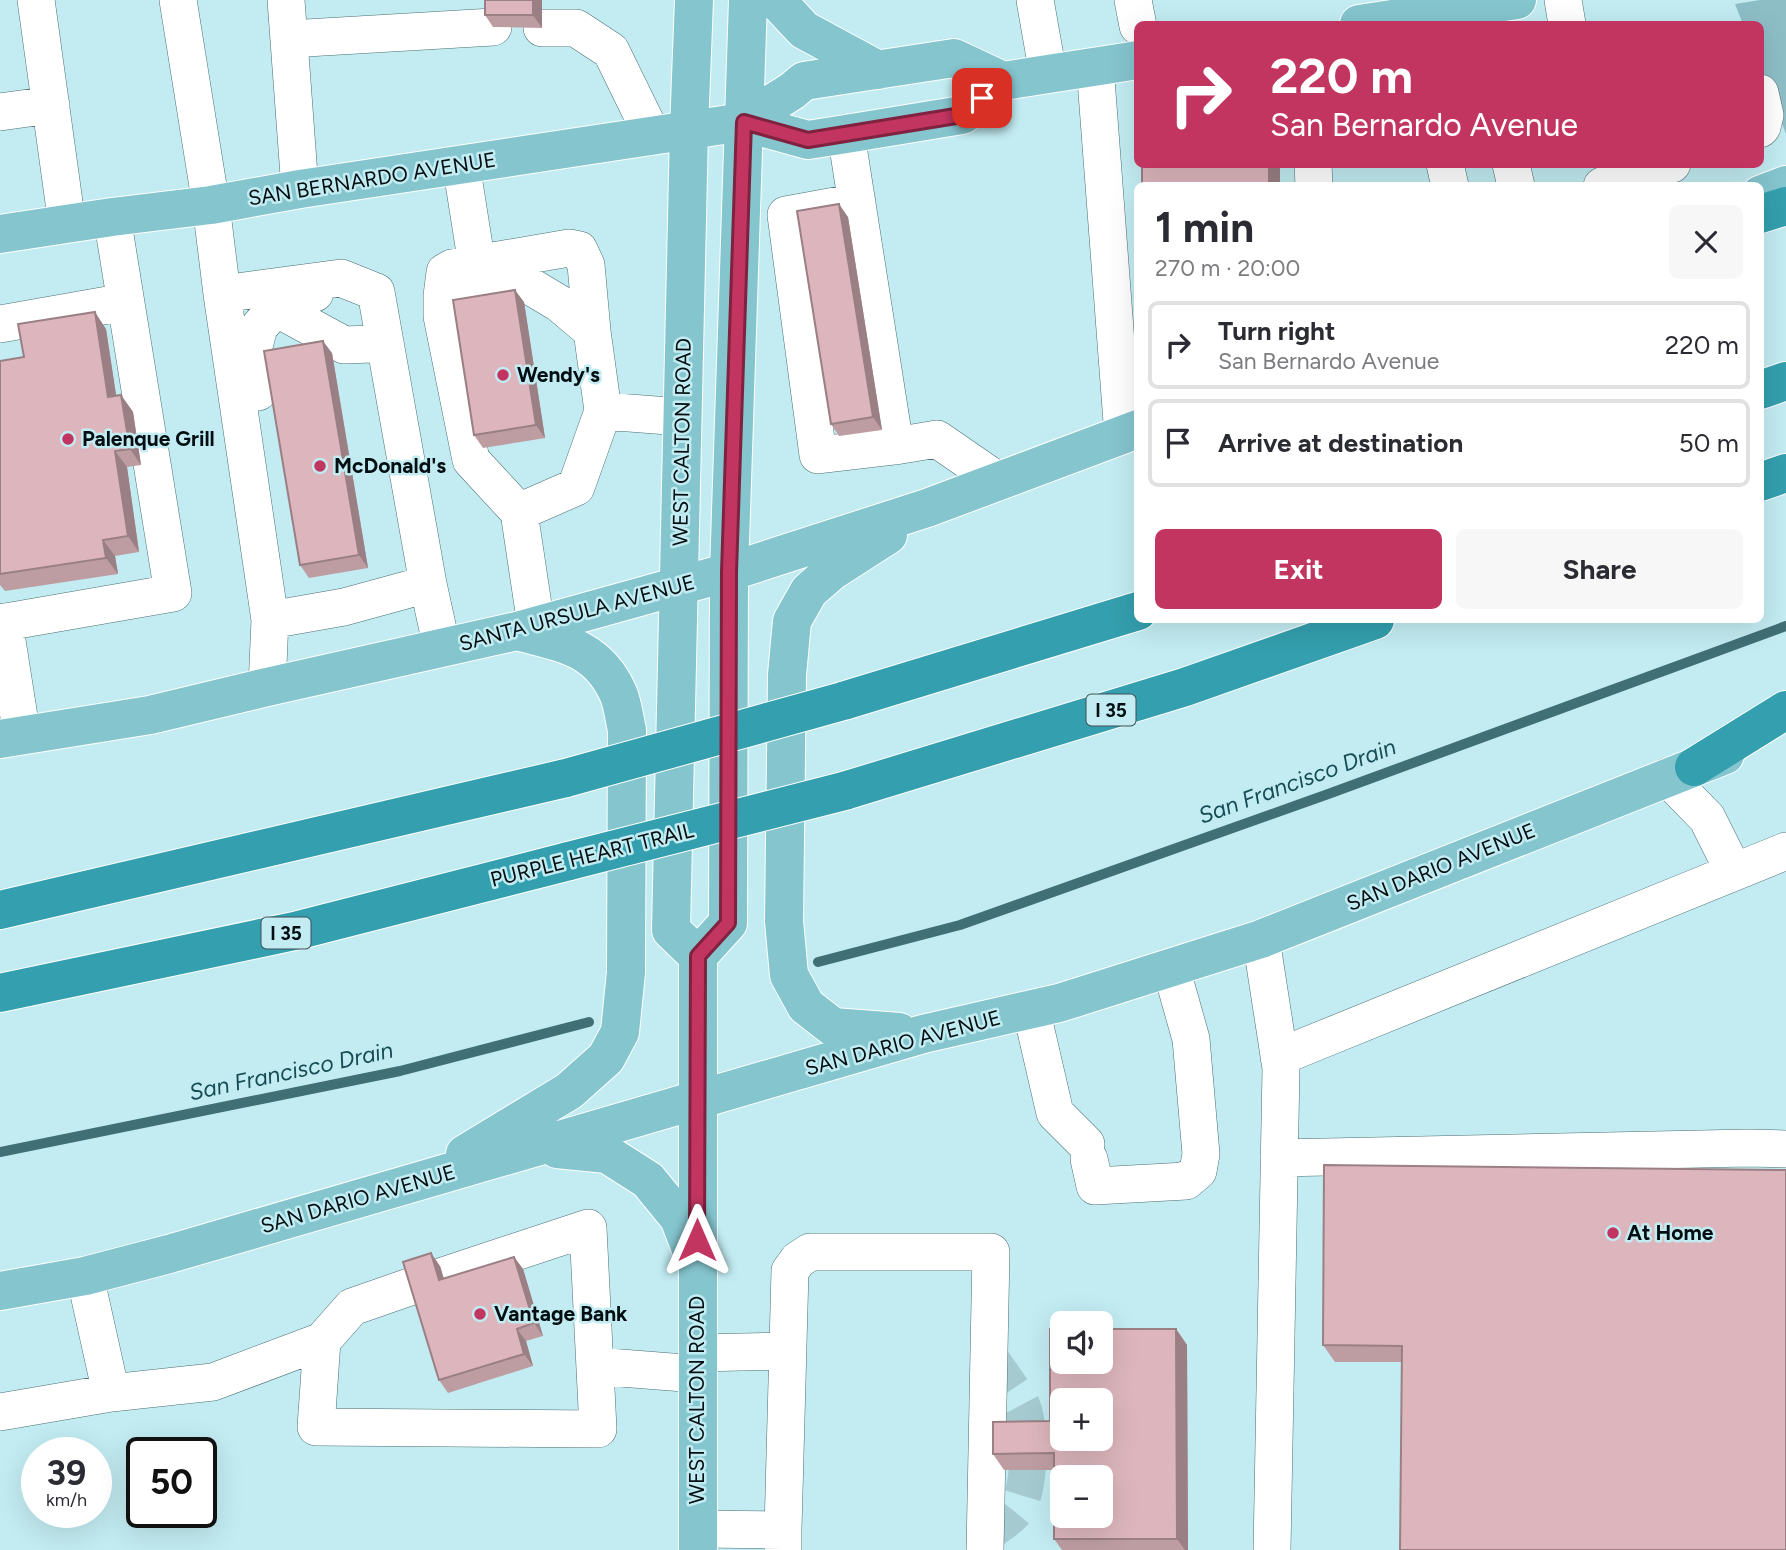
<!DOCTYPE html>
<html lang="en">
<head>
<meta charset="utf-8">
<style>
  :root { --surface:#fff; --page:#f7f7f7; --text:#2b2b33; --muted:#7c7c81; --line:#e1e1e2; --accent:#c33561 }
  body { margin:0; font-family:Figtree,sans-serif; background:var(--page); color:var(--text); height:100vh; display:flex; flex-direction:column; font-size:26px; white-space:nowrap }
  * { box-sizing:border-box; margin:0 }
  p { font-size:23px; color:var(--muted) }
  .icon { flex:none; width:38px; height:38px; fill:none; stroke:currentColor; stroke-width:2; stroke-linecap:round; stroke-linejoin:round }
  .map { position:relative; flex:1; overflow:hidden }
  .details { position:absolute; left:1134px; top:182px; width:630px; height:441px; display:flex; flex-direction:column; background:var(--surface); border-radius:10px; box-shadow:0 7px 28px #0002 }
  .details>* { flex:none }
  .banner { position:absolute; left:1134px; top:21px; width:630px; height:147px; border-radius:10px; box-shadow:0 7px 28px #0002; background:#c33561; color:#fff; overflow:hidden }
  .buttons { position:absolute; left:1050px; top:1311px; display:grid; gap:14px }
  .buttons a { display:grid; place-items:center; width:63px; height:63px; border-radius:10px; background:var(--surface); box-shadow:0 7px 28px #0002; font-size:35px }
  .speed { position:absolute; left:21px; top:1437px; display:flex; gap:14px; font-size:35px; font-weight:700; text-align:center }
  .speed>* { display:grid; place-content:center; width:91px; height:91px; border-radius:50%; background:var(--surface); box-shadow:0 7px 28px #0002; line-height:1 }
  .speed small { font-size:18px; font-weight:400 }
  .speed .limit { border:4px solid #111; border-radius:10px; background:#fff; color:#111 }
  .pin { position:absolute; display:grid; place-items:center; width:60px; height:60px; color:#fff; margin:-30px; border-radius:14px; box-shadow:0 4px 10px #0006 }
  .me { position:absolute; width:77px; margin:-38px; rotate:0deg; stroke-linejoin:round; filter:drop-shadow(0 0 5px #0008) }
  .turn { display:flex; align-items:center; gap:24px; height:147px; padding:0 21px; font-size:32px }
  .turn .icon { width:91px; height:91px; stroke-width:2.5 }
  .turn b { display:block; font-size:49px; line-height:60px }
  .round { display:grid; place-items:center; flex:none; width:74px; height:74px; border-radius:10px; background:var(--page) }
  .headline { display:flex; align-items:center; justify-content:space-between; height:119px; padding:0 21px }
  h1 { font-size:42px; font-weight:700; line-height:52px }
  .action { display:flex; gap:14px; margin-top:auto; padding:14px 21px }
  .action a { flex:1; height:80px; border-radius:10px; background:var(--accent); color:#fff; font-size:28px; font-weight:700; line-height:80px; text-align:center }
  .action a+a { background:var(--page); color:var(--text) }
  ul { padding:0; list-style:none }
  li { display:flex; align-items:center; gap:21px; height:88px; margin:0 14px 10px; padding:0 7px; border:4px solid var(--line); border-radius:10px }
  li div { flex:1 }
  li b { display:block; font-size:26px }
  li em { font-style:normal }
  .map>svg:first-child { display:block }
</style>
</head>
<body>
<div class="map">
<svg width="1786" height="1550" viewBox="0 0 1786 1550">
  <rect width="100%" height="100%" fill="#c2ecf2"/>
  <!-- green -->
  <path fill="#8dbec6" d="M1760,0H1786V134L1761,69L1760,24H1743L1735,4Z"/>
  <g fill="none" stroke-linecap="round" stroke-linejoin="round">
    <!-- stream -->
    <path stroke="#416f76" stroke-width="10" d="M818,962L960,925L1331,793L1786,626
      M0,1152L400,1071L589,1022"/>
    <!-- minor-tunnel -->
    <path stroke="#a5cbd0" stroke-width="37" stroke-dasharray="37 18" stroke-linecap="butt" d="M986,1535C995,1527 1008,1520 1015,1511C1031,1493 1031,1427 1022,1406C1013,1389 999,1372 989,1356"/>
    <defs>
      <path id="minor" d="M36,0L67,224
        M178,0L211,205L222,294L270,620L267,687
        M286,0L300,189
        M1035,0L1048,74
        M1133,0L1138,26
        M1563,0L1567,24
        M542,28H576L611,51L652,135
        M289,39L493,27
        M1095,66L1123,435
        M1760,93L1765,115L1762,127L1760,129
        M0,112L51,105
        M846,134L895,446L818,455L786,215L857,202
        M461,164L477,265
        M1313,164L1314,186
        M1445,164L1450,186
        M1511,164L1516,186
        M1602,186L1630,175L1672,164
        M222,294L341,278L376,292L428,584L442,648
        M453,295L525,283L560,304L592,331
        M276,308L344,345L373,344
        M0,324L125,302
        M258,392L252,354L259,327L276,308L287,300L315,293
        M603,411L682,417
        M895,446L937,439L998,481
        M519,512L471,460L442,316V296L445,272L452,268L569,248L579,250L586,265L592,331L603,411L576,487L519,512L536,625
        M270,620L344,607L428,584
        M4,622L22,736
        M0,623L173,593L112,217
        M1667,777L1707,818L1734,872
        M1261,939L1281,1068L1272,1550
        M1031,1009L1055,1113L1086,1144
        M1279,1057L1786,851
        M1279,1158L1748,1148L1786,1149
        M1089,1159L1095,1186L1186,1181L1198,1171L1201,1154L1191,1039L1171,968
        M85,1276L111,1393
        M322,1341L352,1307L415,1285
        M697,1353L788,1351
        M595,1366L697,1374
        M0,1412L111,1393L213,1382L322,1341L316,1427L598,1429L588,1228L443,1276
        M698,1529L783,1530V1550
        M783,1530L790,1271L798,1260L810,1252H991L985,1550"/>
      <path id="major" d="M694,0L689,130L671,930L698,956
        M776,0L804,30L878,70
        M1359,24L1517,0
        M743,122L792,91L804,81L954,58L1003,81
        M1760,195L1786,185
        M0,234L112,217L211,205L300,189L743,122L808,140L846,134L962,115L1003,81L1138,60
        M888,535L832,571L809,591L792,621L787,675L784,921L789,975L806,1006L833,1027L899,1032
        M0,739L150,715L267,687L517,631L729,572L927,508L1138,429
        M557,1149L607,1154L648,1180L679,1218L692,1252
        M465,1154L569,1091L606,1058L620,1032L626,972L627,730C624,718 623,704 618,693C597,646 561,643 517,631
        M0,1291L85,1276L169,1254L923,1034L1059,1003L1261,939L1725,755
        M698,1550V956L728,923L729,572L748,0"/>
      <path id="highway" d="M1760,214L1786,206
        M1760,390L1786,381
        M1760,482L1786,473
        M843,701L1138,611
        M1694,767L1786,710
        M844,791L1185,687L1375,620
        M0,910L566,778
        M0,993L299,930L569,861"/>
    </defs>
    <!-- minor casing -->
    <use href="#minor" stroke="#496f75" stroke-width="38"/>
    <!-- major casing -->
    <use href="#major" stroke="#fff" stroke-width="40"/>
    <!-- highway casing -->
    <use href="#highway" stroke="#fff" stroke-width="40"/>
    <!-- minor -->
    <use href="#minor" stroke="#fff" stroke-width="37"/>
    <!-- major -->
    <use href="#major" stroke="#85c5ce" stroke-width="38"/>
    <!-- highway -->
    <use href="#highway" stroke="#349fae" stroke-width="38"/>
    <defs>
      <path id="highway-bridge" d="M566,778L843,701
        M569,861L844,791"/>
    </defs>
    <!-- highway-bridge casing -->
    <use href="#highway-bridge" stroke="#fff" stroke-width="40" stroke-linecap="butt"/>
    <!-- highway-bridge -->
    <use href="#highway-bridge" stroke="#349fae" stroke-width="38"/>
  </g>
  <!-- wall -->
  <path fill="#bd9da2" d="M542,0V28L493,27L485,15Z
    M848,217L882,430L839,436L831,424Z
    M524,302L545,438L483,448L474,435Z
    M106,329L116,396L121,395L133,412L141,465L127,467L139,552L115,556L118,574L5,591L0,585V361L24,357Z
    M332,353L368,568L309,578L300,565Z
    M1786,1170L1401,1362H1335L1323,1345Z
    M514,1257L523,1269L543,1336L526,1341L533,1366L448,1393L439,1380L440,1266L444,1279Z
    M1176,1329L1187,1345L1188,1550H1062L1054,1539V1470H1004L993,1454L1050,1421Z"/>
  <!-- shaded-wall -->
  <path fill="#9a7f84" d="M533,0H542V28L533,15Z
    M1269,164H1280V186H1269Z
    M839,204L848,217L882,430L873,417Z
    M515,290L524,302L545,438L536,425Z
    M95,312L106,329L119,414L108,397Z
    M323,341L332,353L368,568L359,555Z
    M121,395L133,412L141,465L130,449Z
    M115,451L127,467L139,552L128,536Z
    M103,540L115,556L118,574L106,558Z
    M431,1253L440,1266L448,1293L439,1280Z
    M514,1257L523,1269L543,1336L534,1323Z
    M517,1329L526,1341L533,1366L524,1354Z
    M1176,1329L1187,1345L1188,1550H1185L1177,1539Z"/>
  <!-- building -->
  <path fill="#dcb6bc" stroke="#9a7f84" stroke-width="2" fill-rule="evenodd" d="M485,0H533V15H485Z
    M1142,164H1269V186H1142Z
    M839,204L873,417L831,424L797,211Z
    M515,290L536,425L474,435L453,300Z
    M95,312L108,397L121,395L130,449L115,451L128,536L103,540L106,558L0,574V361L24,357L18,324Z
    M323,341L359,555L300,565L264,351Z
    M1324,1165L1786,1170V1550H1400L1402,1346L1323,1345Z
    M431,1253L439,1280L514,1257L534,1323L517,1329L524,1354L439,1380L403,1262Z
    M1050,1329H1062V1362H1101V1329H1176L1177,1539H1054V1453L993,1454V1422L1050,1421ZM1062,1400H1101V1438H1062ZM1062,1477H1101V1516H1062Z"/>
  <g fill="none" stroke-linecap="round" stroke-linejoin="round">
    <defs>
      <path id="route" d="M697,1240L698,956L728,923L729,572L744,122L808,140L962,115L982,98"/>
    </defs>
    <!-- route casing -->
    <use href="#route" stroke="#7f223f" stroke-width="18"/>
    <!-- route -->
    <use href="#route" stroke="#c33561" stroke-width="12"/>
  </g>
  <!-- markers -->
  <g fill="#c33561" stroke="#c2ecf2" stroke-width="2.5">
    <circle cx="503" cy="375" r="7"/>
    <circle cx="68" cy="439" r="7"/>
    <circle cx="320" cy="466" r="7"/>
    <circle cx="1613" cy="1233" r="7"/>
    <circle cx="480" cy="1314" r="7"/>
  </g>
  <g text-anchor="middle" stroke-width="5" stroke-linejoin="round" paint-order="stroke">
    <!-- shield labels -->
    <g fill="#c2ecf2" stroke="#3c5154" stroke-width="2">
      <rect x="1086.5" y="694.5" width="49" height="31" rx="5"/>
      <rect x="261.5" y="917.5" width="49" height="31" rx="5"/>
    </g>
    <g font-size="19" font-weight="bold" fill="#020e11">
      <text x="1111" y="717">I 35</text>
      <text x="286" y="940">I 35</text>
    </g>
    <!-- street labels -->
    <g font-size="21" fill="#020e11" stroke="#c2ecf2">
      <text transform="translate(372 179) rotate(-9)" y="7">SAN BERNARDO AVENUE</text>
      <text transform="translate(682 442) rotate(-89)" y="7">WEST CALTON ROAD</text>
      <text transform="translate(577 613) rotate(-15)" y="7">SANTA URSULA AVENUE</text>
      <text transform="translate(592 855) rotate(-14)" y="7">PURPLE HEART TRAIL</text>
      <text transform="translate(1441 867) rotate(-22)" y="7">SAN DARIO AVENUE</text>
      <text transform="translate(903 1043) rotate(-15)" y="7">SAN DARIO AVENUE</text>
      <text transform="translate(358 1199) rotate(-16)" y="7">SAN DARIO AVENUE</text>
      <text transform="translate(697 1400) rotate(-90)" y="7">WEST CALTON ROAD</text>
    </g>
    <!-- poi labels -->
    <g font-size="21" font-weight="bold" fill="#020e11" stroke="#c2ecf2" text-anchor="start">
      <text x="517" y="382">Wendy's</text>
      <text x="82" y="446">Palenque Grill</text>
      <text x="334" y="473">McDonald's</text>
      <text x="1627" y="1240">At Home</text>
      <text x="494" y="1321">Vantage Bank</text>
    </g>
    <!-- water labels -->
    <g font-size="23" font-style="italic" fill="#174d54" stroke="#c2ecf2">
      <text transform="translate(1297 781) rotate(-20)" y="8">San Francisco Drain</text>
      <text transform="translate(291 1071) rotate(-12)" y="8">San Francisco Drain</text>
    </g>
  </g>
</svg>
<div class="buttons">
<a><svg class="icon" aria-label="sound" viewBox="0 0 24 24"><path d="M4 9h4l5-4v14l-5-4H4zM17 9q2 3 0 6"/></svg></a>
<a>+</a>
<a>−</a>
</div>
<div class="speed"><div>39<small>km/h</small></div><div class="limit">50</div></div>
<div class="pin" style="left:982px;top:98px;background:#d93025"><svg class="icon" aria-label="arrive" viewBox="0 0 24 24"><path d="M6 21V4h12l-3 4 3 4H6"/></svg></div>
<svg class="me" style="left:697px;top:1240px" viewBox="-20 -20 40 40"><path d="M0-17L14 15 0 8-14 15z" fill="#c33561" stroke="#fff" stroke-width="4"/></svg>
<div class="banner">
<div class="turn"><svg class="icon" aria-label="right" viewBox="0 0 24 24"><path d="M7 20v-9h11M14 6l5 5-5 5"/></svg><div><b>220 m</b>San Bernardo Avenue</div></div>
</div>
<section class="details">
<div class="headline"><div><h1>1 min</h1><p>270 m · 20:00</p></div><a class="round"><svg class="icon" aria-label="close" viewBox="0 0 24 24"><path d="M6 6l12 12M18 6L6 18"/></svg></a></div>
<ul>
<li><svg class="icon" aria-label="right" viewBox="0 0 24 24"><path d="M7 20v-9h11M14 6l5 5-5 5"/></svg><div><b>Turn right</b><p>San Bernardo Avenue</p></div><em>220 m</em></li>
<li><svg class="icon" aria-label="arrive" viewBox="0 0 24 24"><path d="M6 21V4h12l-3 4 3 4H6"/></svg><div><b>Arrive at destination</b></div><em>50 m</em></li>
</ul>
<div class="action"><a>Exit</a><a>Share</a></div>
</section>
</div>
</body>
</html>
